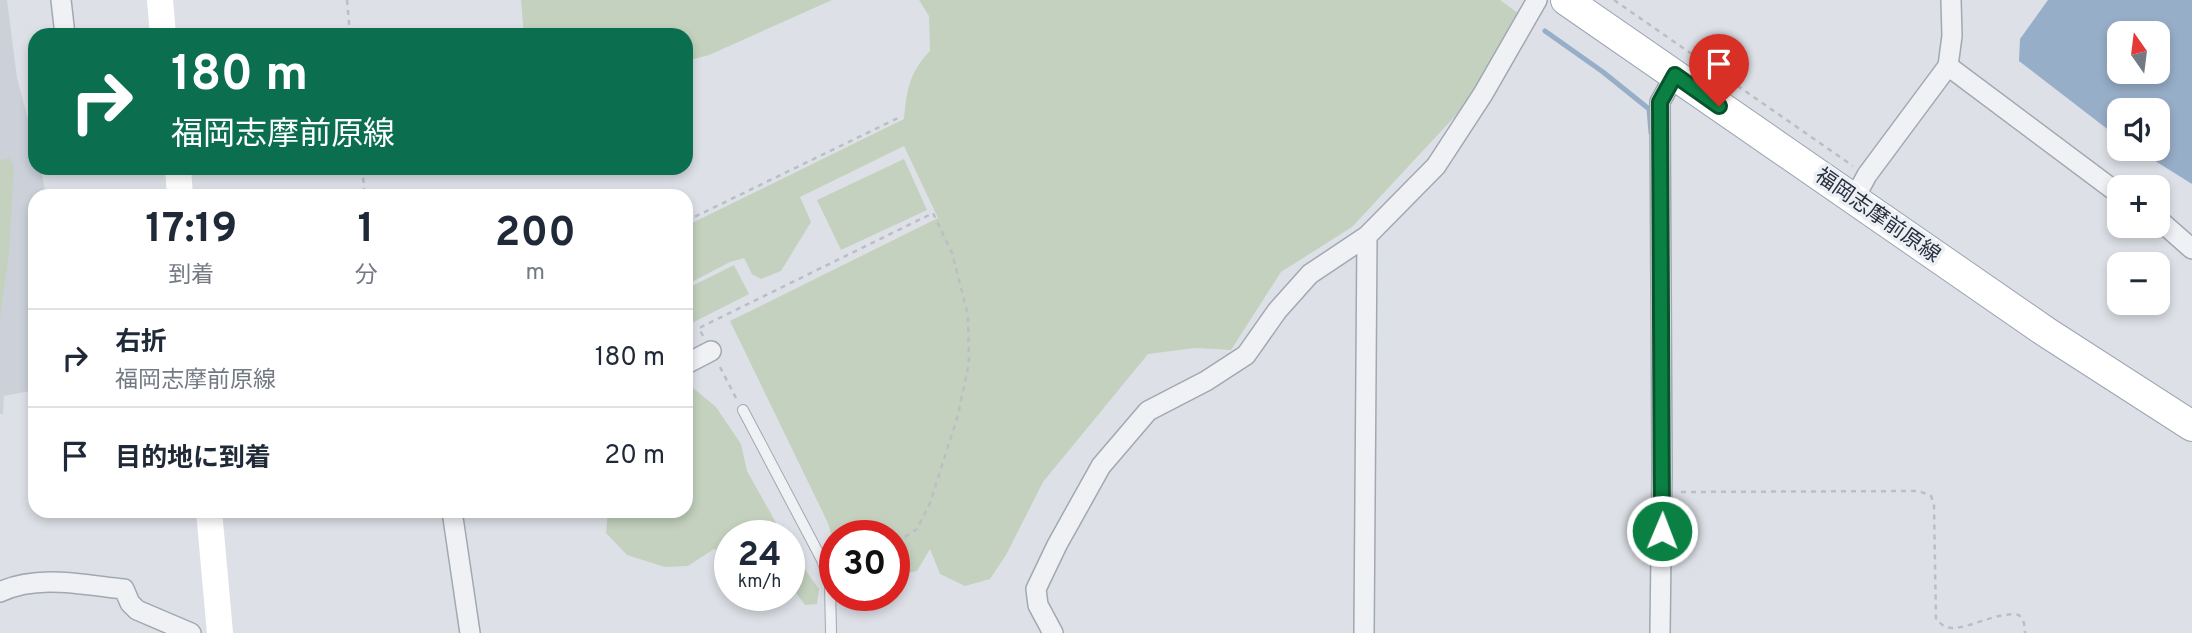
<!DOCTYPE html>
<html lang="ja">
<head>
<meta charset="utf-8">
<style>
  :root { --surface:#fff; --page:#f6f6f7; --text:#1f2937; --muted:#747a83; --line:#e0e1e3 }
  body { margin:0; font-family:Overpass,"Noto Sans JP",sans-serif; background:var(--page); color:var(--text); height:100vh; display:flex; flex-direction:column; font-size:26px; white-space:nowrap }
  * { box-sizing:border-box; margin:0 }
  p { font-size:23px; color:var(--muted) }
  .icon { flex:none; width:38px; height:38px; fill:none; stroke:currentColor; stroke-width:2; stroke-linecap:round; stroke-linejoin:round }
  .map { position:relative; flex:1; overflow:hidden }
  .side { position:absolute; left:28px; top:189px; width:665px; height:329px; display:flex; flex-direction:column; background:var(--surface); border-radius:21px; box-shadow:0 4px 10px #0003 }
  .side>* { flex:none }
  .banner { position:absolute; left:28px; top:28px; width:665px; height:147px; border-radius:21px; box-shadow:0 4px 10px #0003; background:#0b6e4f; color:#fff; overflow:hidden }
  .needle { width:46px; rotate:346deg }
  .controls { position:absolute; left:2107px; top:21px; display:grid; gap:14px }
  .controls a { display:grid; place-items:center; width:63px; height:63px; border-radius:14px; background:var(--surface); box-shadow:0 4px 10px #0003; font-size:35px }
  .speed { position:absolute; left:714px; top:520px; display:flex; gap:14px; font-size:35px; font-weight:700; text-align:center }
  .speed>* { display:grid; place-content:center; width:91px; height:91px; border-radius:50%; background:var(--surface); box-shadow:0 4px 10px #0003; line-height:1 }
  .speed small { font-size:18px; font-weight:400 }
  .speed .limit { border:10px solid #d22; background:#fff; color:#111 }
  .pin { position:absolute; display:grid; place-items:center; width:60px; height:60px; color:#fff; margin:-72px -30px; border-radius:50% 50% 50% 0; rotate:-45deg; box-shadow:0 0 7px #0007 }
  .pin .icon { rotate:45deg }
  .me { position:absolute; width:77px; margin:-38px; rotate:1deg; stroke-linejoin:round; filter:drop-shadow(0 0 5px #0008) }
  .turn { display:flex; align-items:center; gap:24px; height:147px; padding:0 28px; font-size:32px }
  .turn .icon { width:91px; height:91px; stroke-width:2.5 }
  .turn b { display:block; font-size:49px; line-height:60px }
  .eta { display:flex; justify-content:space-evenly; align-items:center; height:119px; text-align:center }
  .eta b { font-size:42px; font-weight:700; line-height:49px }
  ul { padding:0; list-style:none }
  li { display:flex; align-items:center; gap:21px; height:98px; padding:0 28px; border-top:2px solid var(--line) }
  li div { flex:1 }
  li b { display:block; font-size:26px }
  li em { font-style:normal }
  .map>svg:first-child { display:block }
</style>
</head>
<body>
<div class="map">
<svg width="2192" height="633" viewBox="0 0 2192 633">
  <rect width="100%" height="100%" fill="#dde1e7"/>
  <!-- built -->
  <path fill="#cbd0d9" d="M0,0H7L17,78L35,145V168H41L46,196H35V376L30,391L4,396L3,414H0Z"/>
  <!-- green -->
  <path fill="#c3d1be" d="M521,0H832L709,55L686,61V35H524Z
    M919,0H1500L1522,16L1472,98L1352,227L1281,272L1231,350L1195,348L1148,354L1043,482L1006,555L990,579L965,586L940,574L930,549L917,571L908,573L894,556V536H835V547L828,523L730,321L938,218L904,146L800,197L811,222L781,271L761,279L752,274L744,258L730,262L686,285V226L904,119C907,89 909,73 930,51L929,16Z
    M9,158L14,167L9,252L0,318V160Z
    M904,159L927,210L841,250L817,200Z
    M734,265L749,294L686,326V289Z
    M686,382L716,407L741,444L747,471L783,535L730,536V554L714,549L688,566L665,567L627,555L606,533L608,511H686Z
    M789,547L819,589L817,604L805,605L789,584Z"/>
  <!-- water -->
  <path fill="#97aec8" fill-rule="evenodd" d="M2048,0H2192V184L2136,149H2158V110H2119V138L2019,61L2020,39ZM2119,33H2158V72H2119Z"/>
  <g fill="none" stroke-linecap="round" stroke-linejoin="round">
    <!-- stream -->
    <path stroke="#97aec8" stroke-width="5" d="M1545,31L1603,72L1649,109L1651,133"/>
    <defs>
      <path id="lane" d="M743,410L822,560L830,583L831,633"/>
      <path id="street" d="M61,0L65,35
        M1948,66L2119,194
        M1854,199L1867,175L1948,66L1952,36L1951,0
        M2158,219L2192,249
        M686,364L711,351
        M452,511L470,633
        M0,592C38,574 84,585 124,589L130,603L137,610L191,633
        M1053,633L1038,605L1036,589L1057,545L1101,466L1148,411L1206,381L1246,355L1277,311L1310,274L1367,236L1436,166L1483,94L1537,0
        M1364,633L1367,236
        M1660,633L1662,472L1660,102L1675,75"/>
      <path id="primary" d="M1566,0L2046,332L2192,426"/>
    </defs>
    <!-- lane casing -->
    <use href="#lane" stroke="#a2a8b1" stroke-width="12"/>
    <!-- street casing -->
    <use href="#street" stroke="#a2a8b1" stroke-width="22"/>
    <!-- primary casing -->
    <use href="#primary" stroke="#9ca5b3" stroke-width="32"/>
    <!-- path -->
    <path stroke="#bbbfc5" stroke-width="2.5" stroke-dasharray="5 5" stroke-linecap="butt" d="M347,0L350,35
      M1614,0L1853,166
      M362,168L365,196
      M686,221L900,117
      M703,336L699,328L933,213L952,253L968,315L969,363L958,415L930,503L917,529L894,544
      M720,367L736,398
      M1681,492L1919,491L1931,496L1934,504L1936,620C1939,622 1942,625 1946,627C1963,633 1997,610 2019,615L2024,623L2025,633"/>
    <!-- lane -->
    <use href="#lane" stroke="#eff1f5" stroke-width="10"/>
    <!-- street -->
    <use href="#street" stroke="#eff1f5" stroke-width="19"/>
    <!-- secondary -->
    <path stroke="#fff" stroke-width="26" d="M160,0L163,35
      M178,168L180,196
      M209,511L220,633"/>
    <!-- primary -->
    <use href="#primary" stroke="#fff" stroke-width="30"/>
  </g>
  <g fill="none" stroke-linecap="round" stroke-linejoin="round">
    <defs>
      <path id="route" d="M1662,531L1660,102L1675,75L1719,106"/>
    </defs>
    <!-- route casing -->
    <use href="#route" stroke="#07532c" stroke-width="18"/>
    <!-- route -->
    <use href="#route" stroke="#0b8043" stroke-width="12"/>
  </g>
  <g text-anchor="middle" stroke-width="7" stroke-linejoin="round" paint-order="stroke">
    <!-- street labels -->
    <g font-size="21" fill="#262f3e" stroke="#ecf0f5">
      <text transform="translate(1878 215) rotate(35)" y="7">福岡志摩前原線</text>
    </g>
  </g>
</svg>
<div class="controls">
<a><svg class="needle" viewBox="-14 -14 28 28"><path d="M0-13l5 13h-10z" fill="#e53935"/><path d="M0 13l5-13h-10z" fill="#747a83"/></svg></a>
<a><svg class="icon" aria-label="sound" viewBox="0 0 24 24"><path d="M4 9h4l5-4v14l-5-4H4zM17 9q2 3 0 6"/></svg></a>
<a>+</a>
<a>−</a>
</div>
<div class="speed"><div>24<small>km/h</small></div><div class="limit">30</div></div>
<div class="pin" style="left:1719px;top:106px;background:#d93025"><svg class="icon" aria-label="arrive" viewBox="0 0 24 24"><path d="M6 21V4h12l-3 4 3 4H6"/></svg></div>
<svg class="me" style="left:1662px;top:531px" viewBox="-20 -20 40 40"><circle r="17" fill="#0b8043" stroke="#fff" stroke-width="3"/><path d="M0-11L8 9 0 5-8 9z" fill="#fff"/></svg>
<div class="banner">
<div class="turn"><svg class="icon" aria-label="right" viewBox="0 0 24 24"><path d="M7 20v-9h11M14 6l5 5-5 5"/></svg><div><b>180 m</b>福岡志摩前原線</div></div>
</div>
<section class="side">
<div class="eta">
<div><b>17:19</b><p>到着</p></div>
<div><b>1</b><p>分</p></div>
<div><b>200</b><p>m</p></div>
</div>
<ul>
<li><svg class="icon" aria-label="right" viewBox="0 0 24 24"><path d="M7 20v-9h11M14 6l5 5-5 5"/></svg><div><b>右折</b><p>福岡志摩前原線</p></div><em>180 m</em></li>
<li><svg class="icon" aria-label="arrive" viewBox="0 0 24 24"><path d="M6 21V4h12l-3 4 3 4H6"/></svg><div><b>目的地に到着</b></div><em>20 m</em></li>
</ul>
</section>
</div>
</body>
</html>
